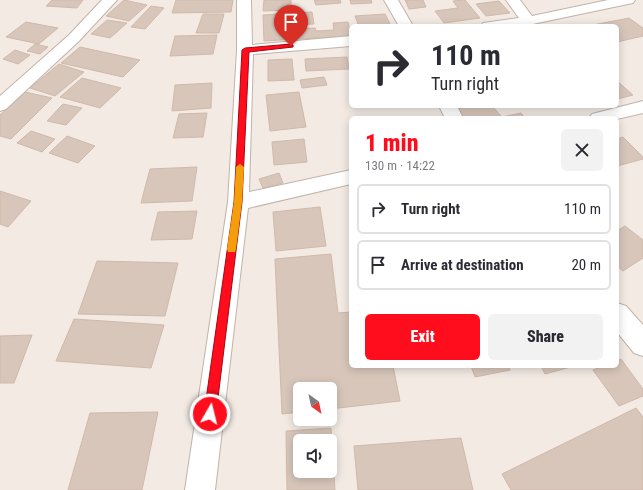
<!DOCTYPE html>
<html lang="en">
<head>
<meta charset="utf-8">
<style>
  :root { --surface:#fff; --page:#f2f2f3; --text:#2b2b33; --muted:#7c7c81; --line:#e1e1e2; --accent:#ff0d1c }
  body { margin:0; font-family:"Roboto Condensed",sans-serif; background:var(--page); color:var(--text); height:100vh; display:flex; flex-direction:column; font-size:15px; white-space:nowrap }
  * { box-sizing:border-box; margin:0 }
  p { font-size:13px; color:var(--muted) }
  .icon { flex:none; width:22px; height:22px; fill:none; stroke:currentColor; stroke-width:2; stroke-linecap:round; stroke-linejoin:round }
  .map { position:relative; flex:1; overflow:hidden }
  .details { position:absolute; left:349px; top:116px; width:270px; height:252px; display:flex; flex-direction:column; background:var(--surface); border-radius:6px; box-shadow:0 2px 10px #0003 }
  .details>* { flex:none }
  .hud { position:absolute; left:349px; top:24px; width:270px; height:84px; border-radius:6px; box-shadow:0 2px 10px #0003; background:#fff; color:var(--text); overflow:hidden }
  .needle { width:26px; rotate:147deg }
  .controls { position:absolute; left:293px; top:382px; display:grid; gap:8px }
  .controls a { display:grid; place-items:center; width:44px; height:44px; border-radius:6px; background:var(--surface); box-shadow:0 2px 10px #0003; font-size:20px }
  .pin { position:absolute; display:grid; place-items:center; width:34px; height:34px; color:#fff; margin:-41px -17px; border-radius:50% 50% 50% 0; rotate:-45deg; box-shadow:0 0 4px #0007 }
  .pin .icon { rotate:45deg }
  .me { position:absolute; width:44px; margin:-22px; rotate:8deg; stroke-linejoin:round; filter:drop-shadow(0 0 3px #0008) }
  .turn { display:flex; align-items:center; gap:14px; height:84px; padding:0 16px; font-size:18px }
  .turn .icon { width:52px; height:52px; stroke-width:2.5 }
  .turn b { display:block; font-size:28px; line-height:34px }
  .round { display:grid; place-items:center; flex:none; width:42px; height:42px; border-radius:6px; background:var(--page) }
  .head { display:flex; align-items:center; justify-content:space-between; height:68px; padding:0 16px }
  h1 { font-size:24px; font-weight:800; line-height:30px; color:var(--accent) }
  .cta { display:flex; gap:8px; margin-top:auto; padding:8px 16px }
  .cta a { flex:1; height:46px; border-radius:6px; background:var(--accent); color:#fff; font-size:16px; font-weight:800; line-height:46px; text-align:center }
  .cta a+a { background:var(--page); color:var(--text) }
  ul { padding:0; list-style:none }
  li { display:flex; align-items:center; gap:12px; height:50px; margin:0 8px 6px; padding:0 8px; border:2px solid var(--line); border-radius:6px }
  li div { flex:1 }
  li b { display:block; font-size:15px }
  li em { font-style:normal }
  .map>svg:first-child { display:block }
</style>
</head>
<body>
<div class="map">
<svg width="643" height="490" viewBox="0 0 643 490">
  <rect width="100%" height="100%" fill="#f2eae3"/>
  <!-- building -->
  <path fill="#d8c6ba" stroke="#d0b9aa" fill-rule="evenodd" d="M52,0H83L77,8L46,6Z
    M124,0L147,5L129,21L106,16Z
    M176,0H233L231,12L172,13Z
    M264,0H291V10L263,11Z
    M314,0H340L341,3L316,5Z
    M350,0H371L372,3L351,4Z
    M405,0H423L426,7L409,9Z
    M465,0L480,18L444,23L435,11L458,8L453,1Z
    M499,1L510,13L486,16L476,4Z
    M151,6L164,8L145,29L131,27Z
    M312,12L314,24L288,25V29L315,28L316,31L334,30L333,23L348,22L351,36L264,41L263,15Z
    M203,14H224L219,33H196Z
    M385,14L391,26H359L355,16Z
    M629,18L643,28V36L617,42V26L593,25Z
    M107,20L127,23L110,38L91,34Z
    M26,22L58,28L39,44L6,37Z
    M217,35L213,54L170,56L175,36Z
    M35,44L48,47L40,54L27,51Z
    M80,47L140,60L123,77L61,63Z
    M15,50L30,55L18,64L3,59Z
    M347,57L349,69L306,71L305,59Z
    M292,59L294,80L268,81V60Z
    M59,64L84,72L55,96L30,88Z
    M324,77L327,85L302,88L300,80Z
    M82,78L121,88L100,108L60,97Z
    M617,81L633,95L617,99Z
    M212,83L211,108L172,111L175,85Z
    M25,92L52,98L11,139L0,136V115Z
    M299,92L306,127L270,131L266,95Z
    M63,104L82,108L66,125L47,121Z
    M470,106H492L502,117L521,113L525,118H464L458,109Z
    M207,113L203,137L173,138L179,114Z
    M31,131L55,139L42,152L17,143Z
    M67,136L95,146L78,163L49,153Z
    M623,137L643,157V159L617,166V139Z
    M304,139L307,162L274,165L272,142Z
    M197,167L192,201L141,203L150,169Z
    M279,173L283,183L263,188L259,179Z
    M0,191L31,201L8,227L0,224Z
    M320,207L326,246L276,251L273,212Z
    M197,211L192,239L151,240L158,212Z
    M625,226L643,240V258L623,271L617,266V231Z
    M331,254L338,313L351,312V366H393L400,401L330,409V389H300V412L282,414L275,259Z
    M97,261L178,263L165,316L78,314Z
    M74,319L164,325L151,368L56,361Z
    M32,335L14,383H0V336Z
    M621,359L643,389V396L619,406L593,370L603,366H617V361Z
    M471,366H509L510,370L475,377Z
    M541,366H574L545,374Z
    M636,408L643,417V490H511L502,474Z
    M158,412L142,490H68L90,413Z
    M331,428L335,490H287L286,431ZM300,441H330V471H300Z
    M461,438L473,490H358L354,446Z"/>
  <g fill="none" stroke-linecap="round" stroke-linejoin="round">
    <defs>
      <path id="minor" d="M102,0H117L79,41L6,109L0,111V96L69,35Z
        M237,0H251L252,45L351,36V46L253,54L249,192L351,170V184L248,208L215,490H185L228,202L237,50Z
        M384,0H398L413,26H399Z
        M506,0H520L532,16L608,0H635L633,3L628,4L528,25L481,26L483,23L519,18Z
        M643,101V113L617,119V118H589L592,114Z
        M439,106H457L463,118H445Z
        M617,303L626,306L643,325V356L634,353L617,332Z"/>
    </defs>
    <!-- minor casing -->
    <use href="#minor" stroke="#c1b3a8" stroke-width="2"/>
    <!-- minor -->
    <use href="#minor" fill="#fff" fill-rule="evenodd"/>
  </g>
  <!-- route -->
  <path fill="#ff0d1c" stroke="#a60812" d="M291,44L293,45V47L249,52L242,202L216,414L214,418L210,420L206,418L204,414L234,202L242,50L245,48Z"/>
  <!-- slow -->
  <path fill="#f59e0b" d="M240,164L244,167L242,202L236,249L235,252H228L227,249L234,202L236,167Z"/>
</svg>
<div class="controls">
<a><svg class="needle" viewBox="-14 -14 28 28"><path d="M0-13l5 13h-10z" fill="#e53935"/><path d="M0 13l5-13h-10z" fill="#7c7c81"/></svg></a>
<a><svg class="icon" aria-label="sound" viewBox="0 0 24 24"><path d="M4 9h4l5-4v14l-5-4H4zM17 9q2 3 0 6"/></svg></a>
</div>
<div class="pin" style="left:291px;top:46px;background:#d93025"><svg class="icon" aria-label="arrive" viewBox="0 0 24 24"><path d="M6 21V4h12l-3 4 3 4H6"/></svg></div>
<svg class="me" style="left:210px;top:414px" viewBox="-20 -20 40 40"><circle r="17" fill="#ff0d1c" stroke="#fff" stroke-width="3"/><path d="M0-11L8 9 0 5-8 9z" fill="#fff"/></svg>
<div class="hud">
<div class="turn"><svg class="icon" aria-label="right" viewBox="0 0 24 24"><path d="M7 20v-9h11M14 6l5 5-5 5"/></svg><div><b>110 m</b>Turn right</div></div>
</div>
<section class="details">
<div class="head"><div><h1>1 min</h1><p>130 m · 14:22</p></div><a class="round"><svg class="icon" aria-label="close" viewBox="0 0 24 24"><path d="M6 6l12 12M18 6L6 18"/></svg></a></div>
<ul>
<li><svg class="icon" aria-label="right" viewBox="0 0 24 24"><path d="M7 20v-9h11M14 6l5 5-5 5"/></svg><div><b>Turn right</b></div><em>110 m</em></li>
<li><svg class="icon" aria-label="arrive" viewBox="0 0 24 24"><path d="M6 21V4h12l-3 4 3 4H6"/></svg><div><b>Arrive at destination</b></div><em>20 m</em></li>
</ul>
<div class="cta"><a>Exit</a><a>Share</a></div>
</section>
</div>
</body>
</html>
